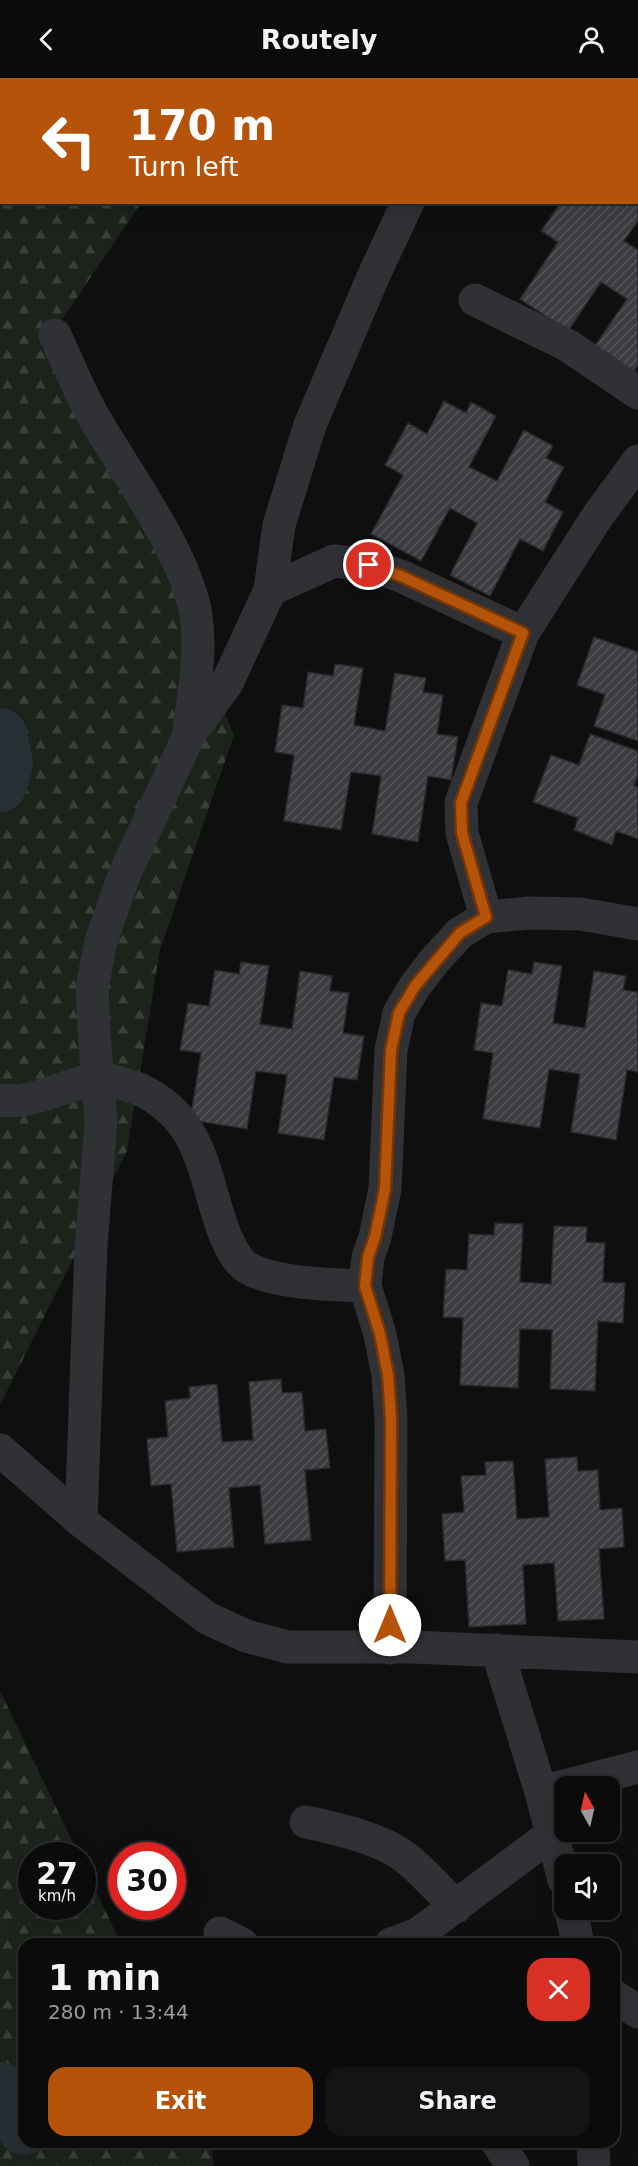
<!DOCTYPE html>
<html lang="en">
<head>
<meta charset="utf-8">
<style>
  :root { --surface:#0b0b0c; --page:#141415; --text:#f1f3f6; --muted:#9a9b9d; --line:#2b2b2d; --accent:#b45309 }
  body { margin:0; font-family:"DejaVu Sans",sans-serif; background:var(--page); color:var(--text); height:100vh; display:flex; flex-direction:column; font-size:22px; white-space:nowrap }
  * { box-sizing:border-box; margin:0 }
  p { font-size:20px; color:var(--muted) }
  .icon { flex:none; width:33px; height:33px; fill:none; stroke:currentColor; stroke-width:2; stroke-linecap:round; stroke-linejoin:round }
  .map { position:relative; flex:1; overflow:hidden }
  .sheet { position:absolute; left:18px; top:1860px; width:602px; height:210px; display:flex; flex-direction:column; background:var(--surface); border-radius:18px; box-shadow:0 6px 24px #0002,0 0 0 2px var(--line) }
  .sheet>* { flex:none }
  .banner { position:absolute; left:0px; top:0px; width:639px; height:126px; box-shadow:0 6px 24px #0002,0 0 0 2px var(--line); background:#b45309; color:#fff; overflow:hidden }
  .needle { width:39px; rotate:352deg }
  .tools { position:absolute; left:554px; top:1698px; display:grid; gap:12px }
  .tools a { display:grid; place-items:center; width:66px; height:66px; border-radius:12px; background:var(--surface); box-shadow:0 6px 24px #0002,0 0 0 2px var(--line); font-size:30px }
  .speed { position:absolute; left:18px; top:1764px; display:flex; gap:12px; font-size:30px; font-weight:700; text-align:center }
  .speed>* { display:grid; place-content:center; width:78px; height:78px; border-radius:50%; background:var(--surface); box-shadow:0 6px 24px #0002,0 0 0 2px var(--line); line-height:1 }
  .speed small { font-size:15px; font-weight:400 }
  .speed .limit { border:9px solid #d22; background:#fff; color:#111 }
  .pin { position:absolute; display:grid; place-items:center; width:51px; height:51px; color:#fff; margin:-26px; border:3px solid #fff; border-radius:50%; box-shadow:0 2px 6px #0007 }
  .me { position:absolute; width:66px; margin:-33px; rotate:0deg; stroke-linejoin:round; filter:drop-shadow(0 0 4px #0008) }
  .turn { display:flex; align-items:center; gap:21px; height:126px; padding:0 30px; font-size:27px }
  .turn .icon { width:78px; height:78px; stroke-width:2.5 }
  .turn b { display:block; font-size:42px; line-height:51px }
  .round { display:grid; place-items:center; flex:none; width:63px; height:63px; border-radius:18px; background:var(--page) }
  .summary { display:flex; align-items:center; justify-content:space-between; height:102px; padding:0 30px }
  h1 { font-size:36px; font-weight:800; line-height:45px }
  .primary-button { display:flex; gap:12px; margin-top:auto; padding:12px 30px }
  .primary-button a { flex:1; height:69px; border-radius:18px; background:var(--accent); color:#fff; font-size:24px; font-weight:800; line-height:69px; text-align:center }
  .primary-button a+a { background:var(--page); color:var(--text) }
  header { display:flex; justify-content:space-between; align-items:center; height:78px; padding:0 30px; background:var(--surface); font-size:27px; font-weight:800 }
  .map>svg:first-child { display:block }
</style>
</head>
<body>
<header><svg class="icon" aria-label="back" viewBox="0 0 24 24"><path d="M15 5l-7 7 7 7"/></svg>Routely<svg class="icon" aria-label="person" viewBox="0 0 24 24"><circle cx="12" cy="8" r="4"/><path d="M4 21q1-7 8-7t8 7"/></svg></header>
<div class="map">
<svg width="638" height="2088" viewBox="0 0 638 2088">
  <defs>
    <pattern id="forest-firs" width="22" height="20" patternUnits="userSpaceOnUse" patternTransform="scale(1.5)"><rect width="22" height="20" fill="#1b231b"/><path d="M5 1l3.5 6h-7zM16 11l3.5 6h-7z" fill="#39403a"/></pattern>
    <pattern id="building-hatch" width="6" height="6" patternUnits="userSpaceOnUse" patternTransform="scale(1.5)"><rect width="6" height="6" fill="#3b3d40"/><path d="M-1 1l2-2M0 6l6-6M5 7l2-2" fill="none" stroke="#545659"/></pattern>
  </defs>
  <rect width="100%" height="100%" fill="#0f0f10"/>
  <!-- forest -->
  <path fill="url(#forest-firs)" d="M0,0H225L2,2V124L141,125L59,246L234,657L160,872L127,1073L0,1327Z
    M0,1613L79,1777L32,1778V1828H82L83,1785L121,1866H24V2064H211L214,2088H0Z"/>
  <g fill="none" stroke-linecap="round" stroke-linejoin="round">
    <!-- river -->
    <path stroke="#252f34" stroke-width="54" d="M108,2L110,0
      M0,74L2,73
      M0,657L6,685L0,707
      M0,2011L24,2050"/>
  </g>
  <!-- building -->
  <path fill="url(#building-hatch)" stroke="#29292c" stroke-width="1.5" d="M638,102V143L624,163L638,172V287L633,295L594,269L627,221L601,204L568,253L520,221L558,164L541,153L561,124H638Z
    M444,323L466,335L471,324L496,338L469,389L497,403L524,352L553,368L546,380L564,389L545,424L563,434L543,473L520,461L490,518L450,497L477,445L450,430L421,483L371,456L403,397L385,387L408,345L427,356Z
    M594,559L638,574V663L594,648L605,617L577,607Z
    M335,586L363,590L354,647L385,653L395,595L426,600L423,614L443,617L437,656L458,659L451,702L428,698L418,764L372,756L381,698L351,694L341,752L284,743L294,677L275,674L282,627L303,630L308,594L333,598Z
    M590,656L638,673V697L634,708L638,709V761L616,753L612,767L574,752L578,740L533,724L551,677L579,687Z
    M241,884L269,888L260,946L292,951L300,893L332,898L330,913L349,915L343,955L364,958L357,1002L334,999L324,1062L278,1055L287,997L256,993L247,1051L190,1042L201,975L180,972L188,925L209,928L215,892L239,896Z
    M534,884L562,888L553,945L585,950L594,893L626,898L623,912L638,914V994L627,992L616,1062L571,1054L580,996L549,991L540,1050L483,1041L493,975L474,972L481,925L502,928L508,892L532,896Z
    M495,1145L523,1146L520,1204L551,1206L554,1148L587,1149L586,1164L605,1165L603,1204L625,1205L623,1245L598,1243L595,1313L550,1311L552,1252L520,1251L518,1310L460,1307L463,1240L443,1239L446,1191L467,1192L469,1156L494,1157Z
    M281,1301L282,1315L302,1314L305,1353L326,1351L330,1390L305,1392L311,1462L265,1466L260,1407L229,1410L234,1469L177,1474L171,1406L151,1408L147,1361L168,1359L165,1323L190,1320L189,1309L217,1306L222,1364L253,1362L249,1304Z
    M577,1379L578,1393L598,1392L600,1432L622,1430L624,1469L599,1471L604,1541L558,1543L554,1485L523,1487L526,1546L469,1549L465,1482L445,1483L442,1436L464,1434L461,1398L486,1397L485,1384L513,1383L517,1441L549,1439L545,1381Z"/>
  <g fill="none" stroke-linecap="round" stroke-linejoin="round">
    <!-- minor -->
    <path stroke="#303135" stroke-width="33" d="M442,0L444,2
      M472,2L473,0
      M475,222L567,267L638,315
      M55,257C68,285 80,316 96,343C128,397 186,477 196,537C202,576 193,617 189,655
      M270,512L334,483L369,487L401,498L523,555
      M486,839L462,755L461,725L523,555L597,439L638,383
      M0,1022C27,1027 54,1012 80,1005C85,1003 92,1000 97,1000C104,1000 135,1009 141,1012C205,1043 203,1100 225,1157C230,1168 237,1184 248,1190C275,1206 335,1207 365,1208
      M0,1372L81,1443L207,1540L246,1558L288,1569H413L638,1579
      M81,1443L91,1167L101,1045L94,953L92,908L102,860L125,795L189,657L227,605L270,512L279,447L310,347L373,199L408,124
      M390,1570L391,1342L388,1297L380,1256L365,1208L368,1179L375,1159L385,1111L391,972L399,935L415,908L435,882L460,855L486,839L529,835L580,836L638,846
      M497,1572L541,1714L564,1802
      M541,1714L638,1689
      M306,1744C337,1751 381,1760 406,1780C424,1794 439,1812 456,1829
      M571,1832L578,1866
      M220,1855L242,1866
      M391,1866L418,1856L552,1756
      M614,1918L638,1934
      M497,2064L513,2088
      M593,2064L594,2088"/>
  </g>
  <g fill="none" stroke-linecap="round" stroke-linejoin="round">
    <defs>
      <path id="route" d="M369,487L401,498L523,555L461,725L462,755L486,839L460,855L415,908L399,935L391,972L385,1111L375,1159L368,1179L365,1208L380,1256L388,1297L391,1341L390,1547"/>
    </defs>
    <!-- route casing -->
    <use href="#route" stroke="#753606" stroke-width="15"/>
    <!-- route -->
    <use href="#route" stroke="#b45309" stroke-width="10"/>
  </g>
</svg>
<div class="tools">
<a><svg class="needle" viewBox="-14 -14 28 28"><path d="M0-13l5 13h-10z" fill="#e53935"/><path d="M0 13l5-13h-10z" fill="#9a9b9d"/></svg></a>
<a><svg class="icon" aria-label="sound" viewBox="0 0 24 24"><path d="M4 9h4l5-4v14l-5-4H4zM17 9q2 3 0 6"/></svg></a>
</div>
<div class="speed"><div>27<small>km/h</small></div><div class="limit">30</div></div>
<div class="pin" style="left:369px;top:487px;background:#d93025"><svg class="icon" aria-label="arrive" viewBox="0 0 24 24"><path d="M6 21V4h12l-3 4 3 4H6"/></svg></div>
<svg class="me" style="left:390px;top:1547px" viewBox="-20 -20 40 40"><circle r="19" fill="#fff"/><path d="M0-13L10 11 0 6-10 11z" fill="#b45309"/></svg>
<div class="banner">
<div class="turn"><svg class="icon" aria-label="left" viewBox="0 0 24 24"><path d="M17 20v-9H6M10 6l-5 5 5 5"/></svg><div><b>170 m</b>Turn left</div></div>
</div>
<section class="sheet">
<div class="summary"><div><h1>1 min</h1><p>280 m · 13:44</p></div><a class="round" style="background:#d93025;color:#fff"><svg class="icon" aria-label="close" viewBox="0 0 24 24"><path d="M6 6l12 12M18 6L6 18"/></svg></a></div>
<div class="primary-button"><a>Exit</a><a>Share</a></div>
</section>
</div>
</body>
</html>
